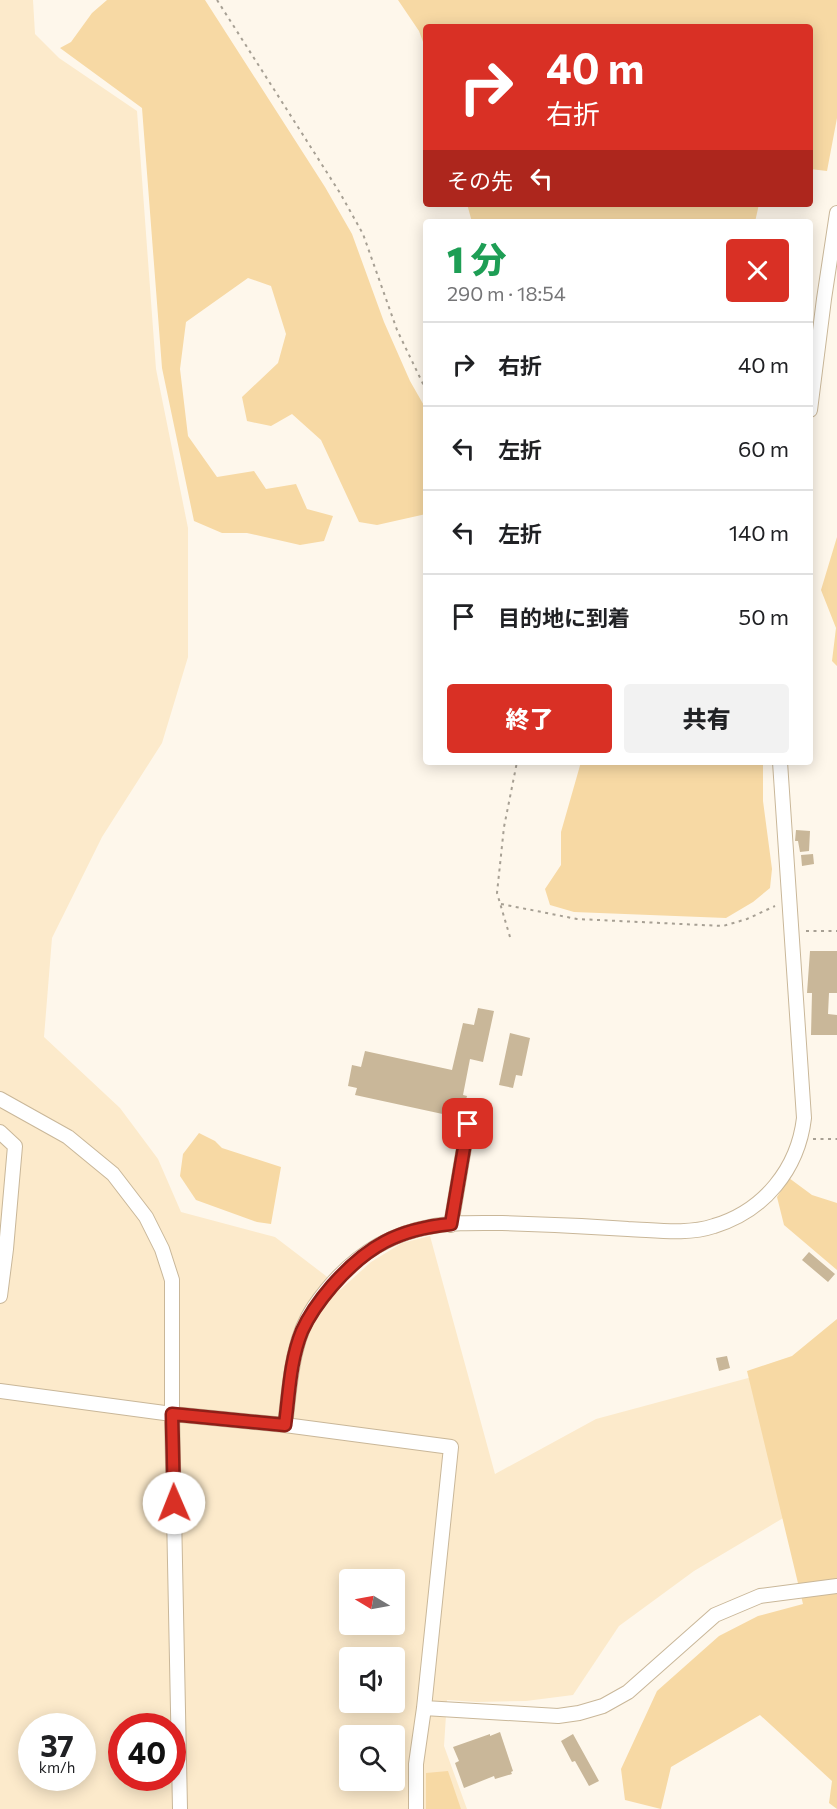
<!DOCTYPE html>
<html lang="ja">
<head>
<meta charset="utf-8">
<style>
  :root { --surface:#fff; --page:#f2f2f2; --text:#202124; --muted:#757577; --line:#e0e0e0; --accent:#d93025 }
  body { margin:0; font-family:Commissioner,"Noto Sans JP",sans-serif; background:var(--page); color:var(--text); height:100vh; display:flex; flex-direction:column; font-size:22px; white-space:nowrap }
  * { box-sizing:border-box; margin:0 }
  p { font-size:20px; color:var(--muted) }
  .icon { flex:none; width:33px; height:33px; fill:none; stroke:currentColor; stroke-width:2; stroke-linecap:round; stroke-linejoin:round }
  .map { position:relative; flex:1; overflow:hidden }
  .panel { position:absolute; left:423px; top:219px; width:390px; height:546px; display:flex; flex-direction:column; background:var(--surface); border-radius:6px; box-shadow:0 3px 15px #0003 }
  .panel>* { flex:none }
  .top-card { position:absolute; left:423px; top:24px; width:390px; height:183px; border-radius:6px; box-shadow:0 3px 15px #0003; background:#d93025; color:#fff; overflow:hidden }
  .needle { width:39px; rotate:280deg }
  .controls { position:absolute; left:339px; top:1569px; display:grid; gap:12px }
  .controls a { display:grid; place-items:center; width:66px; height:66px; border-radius:6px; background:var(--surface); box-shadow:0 3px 15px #0003; font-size:30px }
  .speed { position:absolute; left:18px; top:1713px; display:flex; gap:12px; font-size:30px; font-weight:700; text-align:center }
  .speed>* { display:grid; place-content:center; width:78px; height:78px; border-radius:50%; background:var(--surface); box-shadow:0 3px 15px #0003; line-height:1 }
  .speed small { font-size:15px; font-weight:400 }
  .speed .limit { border:9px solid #d22; background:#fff; color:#111 }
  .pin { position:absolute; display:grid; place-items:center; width:51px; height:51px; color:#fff; margin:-26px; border-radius:12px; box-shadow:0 3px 9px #0006 }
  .me { position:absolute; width:66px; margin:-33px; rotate:359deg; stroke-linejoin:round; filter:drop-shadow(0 0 4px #0008) }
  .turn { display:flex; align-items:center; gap:21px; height:126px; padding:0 24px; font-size:27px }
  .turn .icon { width:78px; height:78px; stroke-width:2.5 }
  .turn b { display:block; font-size:42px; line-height:51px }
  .then { display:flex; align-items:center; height:57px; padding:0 24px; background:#0003; gap:12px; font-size:22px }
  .round { display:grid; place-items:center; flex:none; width:63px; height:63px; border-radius:6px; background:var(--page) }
  .head { display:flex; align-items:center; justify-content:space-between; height:102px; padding:0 24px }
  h1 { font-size:36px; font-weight:800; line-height:45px; color:#1e9e55 }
  .button { display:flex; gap:12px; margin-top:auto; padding:12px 24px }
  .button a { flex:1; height:69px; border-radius:6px; background:var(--accent); color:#fff; font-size:24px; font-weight:800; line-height:69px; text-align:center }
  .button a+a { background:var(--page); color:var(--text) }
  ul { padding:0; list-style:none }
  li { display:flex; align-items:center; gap:18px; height:84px; padding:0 24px; border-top:2px solid var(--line) }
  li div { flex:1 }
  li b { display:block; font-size:22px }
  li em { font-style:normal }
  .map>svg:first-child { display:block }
</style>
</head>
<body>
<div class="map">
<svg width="837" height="1809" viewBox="0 0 837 1809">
  <rect width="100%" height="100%" fill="#fef7eb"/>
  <!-- built -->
  <path fill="#fceacb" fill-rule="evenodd" d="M0,0H33L35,34L59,58L137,111L156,369L188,528V657L162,743L102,837L52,938L44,1037L120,1108L158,1159L181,1212L275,1237L326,1276L340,1290L371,1262L402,1243L430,1236L495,1474L596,1419L778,1370L790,1514L694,1571L619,1626L573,1695L526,1701L477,1702L447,1700L444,1746L467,1809H0ZM350,1580H394V1624H350ZM350,1658H394V1702H350ZM32,1726H82V1778H32ZM122,1726H172V1778H122ZM350,1736H394V1780H350Z"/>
  <!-- green -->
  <path fill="#f7d9a4" d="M107,0H205L325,187L352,234L384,322L410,381L426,409V514L377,525L359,522L321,440L292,414L271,426L247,421L242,397L278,363L286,334L271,286L248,278L186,322L180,369L188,436L217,477L254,471L266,489L296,484L307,509L333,516L324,541L300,545L247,533H222L194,521L162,368L142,108L60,48L71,42L92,13Z
    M398,0H837V118L827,171L810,169V27H426V50L419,31Z
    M467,204H759L755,222H472Z
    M837,537V666L832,661L836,628L821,590Z
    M581,762H763V801L772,869L770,888L753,902L726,918L574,912L550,905L545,889L561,865V832Z
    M199,1133L215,1141L222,1148L281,1167L271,1224L257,1222L196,1200L180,1176L183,1154Z
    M789,1178L812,1195L837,1203V1270L784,1225L777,1197Z
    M837,1319V1809L829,1803L832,1781L760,1715L671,1767L661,1809L625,1800L621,1769L657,1691L719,1636L758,1616L803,1604L747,1371L792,1356Z
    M448,1771L461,1809H426V1773Z"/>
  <!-- building -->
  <path fill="#c9b799" d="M796,830L810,831L809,851L800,852L798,841H795Z
    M813,854L814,864L802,866L801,855Z
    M810,951H837V993H829L828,1014L837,1015V1035H811L812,993H807Z
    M478,1008L494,1011L483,1062L470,1059L463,1095L467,1096L461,1118L355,1095L357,1088L348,1086L352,1065L361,1067L365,1051L452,1070L463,1023L474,1025Z
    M510,1033L530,1038L522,1076L516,1075L513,1088L499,1085Z
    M809,1252L835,1274L828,1282L802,1260Z
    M727,1356L730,1368L719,1371L716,1358Z
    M500,1732L513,1771L511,1772L512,1774L495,1779L494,1776L464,1788L455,1763L459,1761L453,1747L490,1734V1736Z
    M573,1734L599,1781L589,1786L575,1761L572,1762L561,1741Z"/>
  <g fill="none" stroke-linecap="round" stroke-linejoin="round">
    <defs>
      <path id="minor" d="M810,410L824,299L837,213
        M0,1099L68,1137L113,1174L146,1217L162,1249L172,1280V1414L180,1809
        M0,1132L15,1146L6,1249L0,1296
        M451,1225L468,1124
        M0,1391L172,1414L285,1425
        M424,1708L558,1716L579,1713L603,1706L628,1692L715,1615L760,1596L837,1586
        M416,1809V1764L424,1708L451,1447L285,1425C290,1387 291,1341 314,1307C342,1266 380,1236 429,1227C453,1222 478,1223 502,1223C544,1224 586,1226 628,1229C656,1230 687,1235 714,1226C764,1211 798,1169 804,1118L780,762"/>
    </defs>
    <!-- minor casing -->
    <use href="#minor" stroke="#c9b799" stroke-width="16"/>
    <!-- path -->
    <path stroke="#a7a094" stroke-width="2" stroke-dasharray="3 4.5" stroke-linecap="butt" d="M217,0L340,193L363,234L397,330L426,390
      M501,904L577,919L723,926L747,919L775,906
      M806,931H837
      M510,937L497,893L504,827L517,762
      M813,1139H837"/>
    <!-- minor -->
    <use href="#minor" stroke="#fff" stroke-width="14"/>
  </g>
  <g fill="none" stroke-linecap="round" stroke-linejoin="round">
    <defs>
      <path id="route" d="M174,1503L172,1414L285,1425C289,1394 290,1360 302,1331C310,1313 320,1300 332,1286C367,1246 398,1229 451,1224L468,1124"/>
    </defs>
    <!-- route casing -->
    <use href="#route" stroke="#8d1f18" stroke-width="15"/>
    <!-- route -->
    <use href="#route" stroke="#d93025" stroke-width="10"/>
  </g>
</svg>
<div class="controls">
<a><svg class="needle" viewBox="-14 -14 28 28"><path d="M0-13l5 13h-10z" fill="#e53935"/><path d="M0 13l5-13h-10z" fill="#757577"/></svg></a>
<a><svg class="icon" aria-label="sound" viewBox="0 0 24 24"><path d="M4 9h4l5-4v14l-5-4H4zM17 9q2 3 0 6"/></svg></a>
<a><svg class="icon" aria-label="search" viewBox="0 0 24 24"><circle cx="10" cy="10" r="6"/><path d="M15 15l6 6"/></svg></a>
</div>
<div class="speed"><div>37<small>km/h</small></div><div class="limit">40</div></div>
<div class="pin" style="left:468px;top:1124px;background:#d93025"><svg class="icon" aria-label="arrive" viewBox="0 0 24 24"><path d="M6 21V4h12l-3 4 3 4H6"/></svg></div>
<svg class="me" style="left:174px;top:1503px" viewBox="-20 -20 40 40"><circle r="19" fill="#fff"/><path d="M0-13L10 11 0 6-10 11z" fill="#d93025"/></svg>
<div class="top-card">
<div class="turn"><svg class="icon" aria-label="right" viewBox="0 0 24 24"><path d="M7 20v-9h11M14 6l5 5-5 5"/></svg><div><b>40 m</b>右折</div></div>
<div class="then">その先<svg class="icon" aria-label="left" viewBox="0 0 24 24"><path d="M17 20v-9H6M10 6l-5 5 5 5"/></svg></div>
</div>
<section class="panel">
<div class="head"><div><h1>1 分</h1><p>290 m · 18:54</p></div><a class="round" style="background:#d93025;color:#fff"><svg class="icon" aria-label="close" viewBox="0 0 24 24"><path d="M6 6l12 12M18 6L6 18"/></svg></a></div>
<ul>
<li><svg class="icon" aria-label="right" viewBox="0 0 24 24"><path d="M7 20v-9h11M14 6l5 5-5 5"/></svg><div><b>右折</b></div><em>40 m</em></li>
<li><svg class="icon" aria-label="left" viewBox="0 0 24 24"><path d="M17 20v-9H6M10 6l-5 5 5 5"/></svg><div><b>左折</b></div><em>60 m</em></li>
<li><svg class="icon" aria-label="left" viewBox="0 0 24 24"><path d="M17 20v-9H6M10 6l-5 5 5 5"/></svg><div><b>左折</b></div><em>140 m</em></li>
<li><svg class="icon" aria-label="arrive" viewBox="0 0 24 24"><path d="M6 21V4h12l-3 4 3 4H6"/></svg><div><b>目的地に到着</b></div><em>50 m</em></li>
</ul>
<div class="button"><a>終了</a><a>共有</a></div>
</section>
</div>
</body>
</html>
